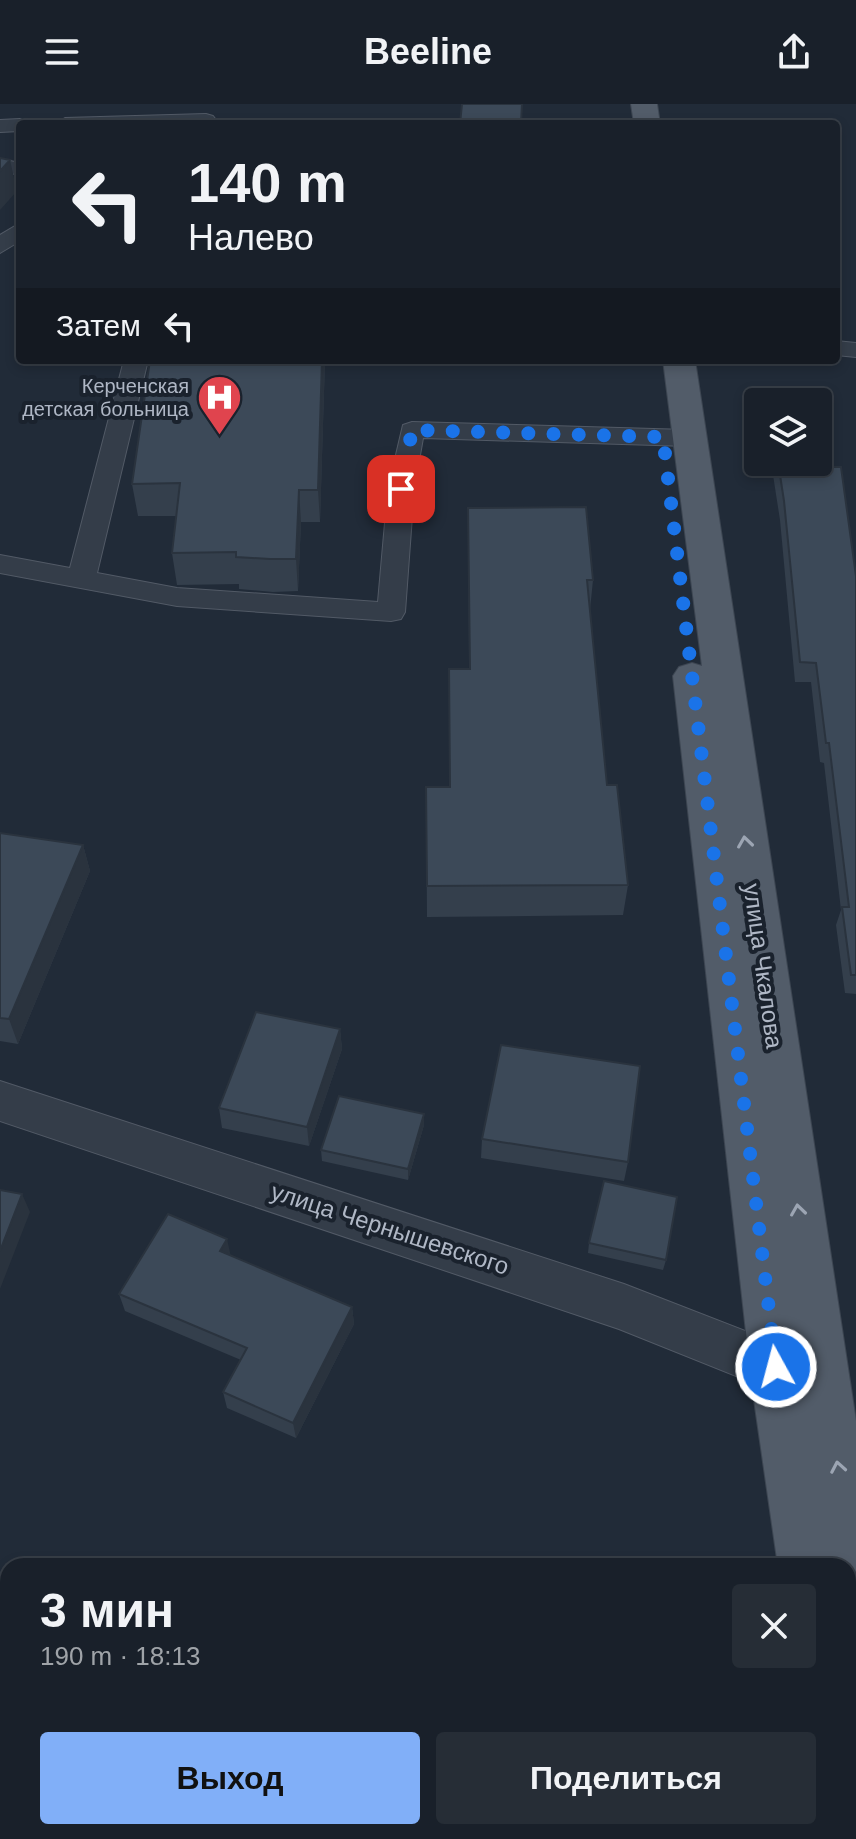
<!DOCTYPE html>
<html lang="ru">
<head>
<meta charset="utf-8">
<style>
  :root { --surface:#19202a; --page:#262d36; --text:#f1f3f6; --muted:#9fa3a8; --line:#373e47; --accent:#81aff8 }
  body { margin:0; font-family:Helvetica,sans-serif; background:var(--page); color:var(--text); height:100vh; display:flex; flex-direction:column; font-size:30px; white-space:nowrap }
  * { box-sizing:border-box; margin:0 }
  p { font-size:26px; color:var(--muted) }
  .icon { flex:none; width:44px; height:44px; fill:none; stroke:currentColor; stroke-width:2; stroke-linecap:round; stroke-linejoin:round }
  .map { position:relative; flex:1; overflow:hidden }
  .panel { position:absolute; left:0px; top:1454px; width:856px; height:282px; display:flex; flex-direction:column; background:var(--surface); border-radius:24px 24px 0 0; box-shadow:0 4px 12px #0003,0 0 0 2px var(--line) }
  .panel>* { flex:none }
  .guide { position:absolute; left:16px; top:16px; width:824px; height:244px; border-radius:8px; box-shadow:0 4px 12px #0003,0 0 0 2px var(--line); background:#19202a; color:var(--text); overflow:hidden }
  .tools { position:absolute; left:744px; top:284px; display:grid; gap:16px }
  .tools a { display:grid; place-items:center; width:88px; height:88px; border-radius:8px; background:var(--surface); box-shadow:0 4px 12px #0003,0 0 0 2px var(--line); font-size:40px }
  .pin { position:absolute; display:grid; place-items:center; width:68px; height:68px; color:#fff; margin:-34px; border-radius:16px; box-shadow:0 4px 12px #0006 }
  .me { position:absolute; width:88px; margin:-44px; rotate:353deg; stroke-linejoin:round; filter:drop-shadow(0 0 6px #0008) }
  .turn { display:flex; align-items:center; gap:28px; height:168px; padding:0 40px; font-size:36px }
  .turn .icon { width:104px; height:104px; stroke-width:2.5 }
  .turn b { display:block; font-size:56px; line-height:68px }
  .then { display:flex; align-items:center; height:76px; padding:0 40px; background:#0003; gap:16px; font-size:30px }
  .round { display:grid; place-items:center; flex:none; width:84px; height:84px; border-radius:8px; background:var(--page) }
  .head { display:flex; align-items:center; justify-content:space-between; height:136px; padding:0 40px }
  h1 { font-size:48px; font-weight:600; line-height:60px }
  .action { display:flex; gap:16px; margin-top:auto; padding:16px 40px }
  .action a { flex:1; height:92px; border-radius:8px; background:var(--accent); color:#111; font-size:32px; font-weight:600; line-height:92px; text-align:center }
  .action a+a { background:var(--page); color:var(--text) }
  header { display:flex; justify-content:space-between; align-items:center; height:104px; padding:0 40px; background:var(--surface); font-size:36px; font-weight:600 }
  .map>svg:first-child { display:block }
</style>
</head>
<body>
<header><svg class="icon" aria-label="menu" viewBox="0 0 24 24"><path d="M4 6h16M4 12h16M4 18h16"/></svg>Beeline<svg class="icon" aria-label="share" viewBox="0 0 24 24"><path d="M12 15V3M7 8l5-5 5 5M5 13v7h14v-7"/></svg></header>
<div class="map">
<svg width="856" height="1735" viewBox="0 0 856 1735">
  <rect width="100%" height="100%" fill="#212b38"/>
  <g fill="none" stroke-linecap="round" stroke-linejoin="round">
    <defs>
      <path id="lane" d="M206,10L213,12L216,16L214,20H55L65,14Z
        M20,15L30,20H20V27L0,28V16Z
        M0,55L20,59V71L0,67Z
        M20,119V137L0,149V131Z
        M836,237L856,239V253L836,251Z
        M124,256H148L97,469L177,484L378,498L388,385L403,321L412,318L688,326L697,329L701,334L697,339L688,342L423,334L414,385L405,508L401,515L391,517L177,502L0,469V451L70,464Z"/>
      <path id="street" d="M0,977L624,1180L794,1246L802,1263L794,1280L776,1288L619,1225L0,1017Z"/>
      <path id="primary" d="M631,0H657L660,20H634Z
        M663,256H695L856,1317V1495L848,1492V1462H778L752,1282L673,572L679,563L692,559L702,562Z
        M848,1691L856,1695V1735H819L818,1728H848Z"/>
    </defs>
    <!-- lane casing -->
    <use href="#lane" stroke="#525a66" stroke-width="2"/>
    <!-- street casing -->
    <use href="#street" stroke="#525a66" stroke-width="2"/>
    <!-- primary casing -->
    <use href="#primary" stroke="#3d4652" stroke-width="2"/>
    <!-- lane -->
    <use href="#lane" fill="#343d49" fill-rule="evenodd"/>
    <!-- street -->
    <use href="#street" fill="#343d49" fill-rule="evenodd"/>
    <!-- primary -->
    <use href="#primary" fill="#525c69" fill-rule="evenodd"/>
  </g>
  <!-- wall -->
  <path fill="#343f4c" d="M325,256L320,418H301L298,487L273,488L239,485V480L177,481L172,449L176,412H138L132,380Z
    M771,358H818L833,363L856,472V890L845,889L836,821L841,806L824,659L820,658L811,578H795L780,416Z
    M468,404L593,476L590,506L607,681L628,781L623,811L427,813L426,683H449V565H469Z
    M0,729L83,741L90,767L18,940L0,937Z
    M340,925L342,945L309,1042L222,1024L219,1004Z
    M424,1021L408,1076L322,1057L321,1046Z
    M482,1035L628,1058L624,1077L481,1054Z
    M589,1139L666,1156L663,1166L588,1149Z
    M231,1152L352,1203L354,1220L296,1334L227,1304L223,1288L241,1256L125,1207L119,1190Z"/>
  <!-- shaded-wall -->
  <path fill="#2a333e" d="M10,56L17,87L0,106V67Z
    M322,256H325L320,418L318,386Z
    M299,386L301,418L298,487L296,455Z
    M83,741L90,767L18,940L9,915Z
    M340,925L342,945L309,1042L307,1023Z
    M424,1010V1021L408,1076V1065Z
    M22,1090L30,1108L0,1185V1147Z
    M227,1135L231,1153L220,1147Z
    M352,1203L354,1220L296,1334L293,1319Z"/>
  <!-- building -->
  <path fill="#3c4958" stroke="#2a333e" stroke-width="2" d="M462,0H522L521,20H460Z
    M0,54L10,56L0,67Z
    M150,256H322L318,386H299L296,455H270L236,453V448L172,449L180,379L132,380Z
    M818,338H830L833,363H841L856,472V871H851L842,803H849L829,639H826L816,559L800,558L784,397L778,358H818Z
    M586,403L593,476H587L607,681H617L628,781L427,782L426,683H450L449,565H470L468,404Z
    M0,729L83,741L9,915L0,914Z
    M256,908L340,925L307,1023L219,1004Z
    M501,941L640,962L628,1058L482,1035Z
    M339,992L424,1010L408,1065L321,1046Z
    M604,1077L677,1093L666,1156L589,1139Z
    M0,1086L22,1090L0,1147Z
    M168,1110L227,1135L220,1147L352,1203L293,1319L223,1288L247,1244L119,1190Z
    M671,1728H724L725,1735H671Z"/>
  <!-- one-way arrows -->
  <defs><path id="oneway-chevron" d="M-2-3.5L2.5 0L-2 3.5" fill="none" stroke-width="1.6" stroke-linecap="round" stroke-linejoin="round" transform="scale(2)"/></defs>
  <g stroke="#9ca5b3">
    <use href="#oneway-chevron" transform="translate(745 738) rotate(-98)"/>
    <use href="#oneway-chevron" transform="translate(798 1106) rotate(-98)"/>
    <use href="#oneway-chevron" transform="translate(838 1363) rotate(-100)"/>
  </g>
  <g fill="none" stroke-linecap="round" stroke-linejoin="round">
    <!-- route -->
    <path stroke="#1a73e8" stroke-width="14" stroke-dasharray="0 25.2" d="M401,385L412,326L663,333L776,1263"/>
  </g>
  <!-- icons -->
  <defs>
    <symbol id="hospital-pin" viewBox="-11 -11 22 30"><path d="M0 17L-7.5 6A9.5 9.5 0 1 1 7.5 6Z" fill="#e0444e" stroke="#1a222d"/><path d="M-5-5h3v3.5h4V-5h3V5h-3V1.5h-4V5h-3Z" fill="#fff"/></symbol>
  </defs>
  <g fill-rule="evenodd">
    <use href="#hospital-pin" x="194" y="268" width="51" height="69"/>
  </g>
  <g text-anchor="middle" stroke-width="8" stroke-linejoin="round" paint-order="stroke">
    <!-- far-poi labels -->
    <g font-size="20" fill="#afb7c5" stroke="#1a222d" text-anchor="end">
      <text x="189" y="289">Керченская<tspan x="189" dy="23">детская больница</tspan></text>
    </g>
    <!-- street labels -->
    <g font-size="24" fill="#afb7c5" stroke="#1a222d">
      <text transform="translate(763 862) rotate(82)" y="8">улица Чкалова</text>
      <text transform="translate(390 1125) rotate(18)" y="8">улица Чернышевского</text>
    </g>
  </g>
</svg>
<div class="tools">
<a><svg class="icon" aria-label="layers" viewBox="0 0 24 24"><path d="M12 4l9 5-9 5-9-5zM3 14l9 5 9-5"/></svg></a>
</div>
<div class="pin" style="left:401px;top:385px;background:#d93025"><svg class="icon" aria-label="arrive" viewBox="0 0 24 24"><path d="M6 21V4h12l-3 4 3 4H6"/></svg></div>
<svg class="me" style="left:776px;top:1263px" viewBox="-20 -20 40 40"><circle r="17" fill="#1a73e8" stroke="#fff" stroke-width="3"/><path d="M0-11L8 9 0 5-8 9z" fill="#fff"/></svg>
<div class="guide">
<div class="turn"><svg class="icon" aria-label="left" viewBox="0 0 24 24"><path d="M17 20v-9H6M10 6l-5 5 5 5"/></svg><div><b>140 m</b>Налево</div></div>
<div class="then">Затем<svg class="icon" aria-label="left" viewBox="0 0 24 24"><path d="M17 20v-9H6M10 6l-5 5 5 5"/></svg></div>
</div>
<section class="panel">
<div class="head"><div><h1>3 мин</h1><p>190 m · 18:13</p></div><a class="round"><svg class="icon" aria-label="close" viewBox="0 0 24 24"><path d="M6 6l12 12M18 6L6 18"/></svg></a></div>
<div class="action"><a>Выход</a><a>Поделиться</a></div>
</section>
</div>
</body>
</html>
